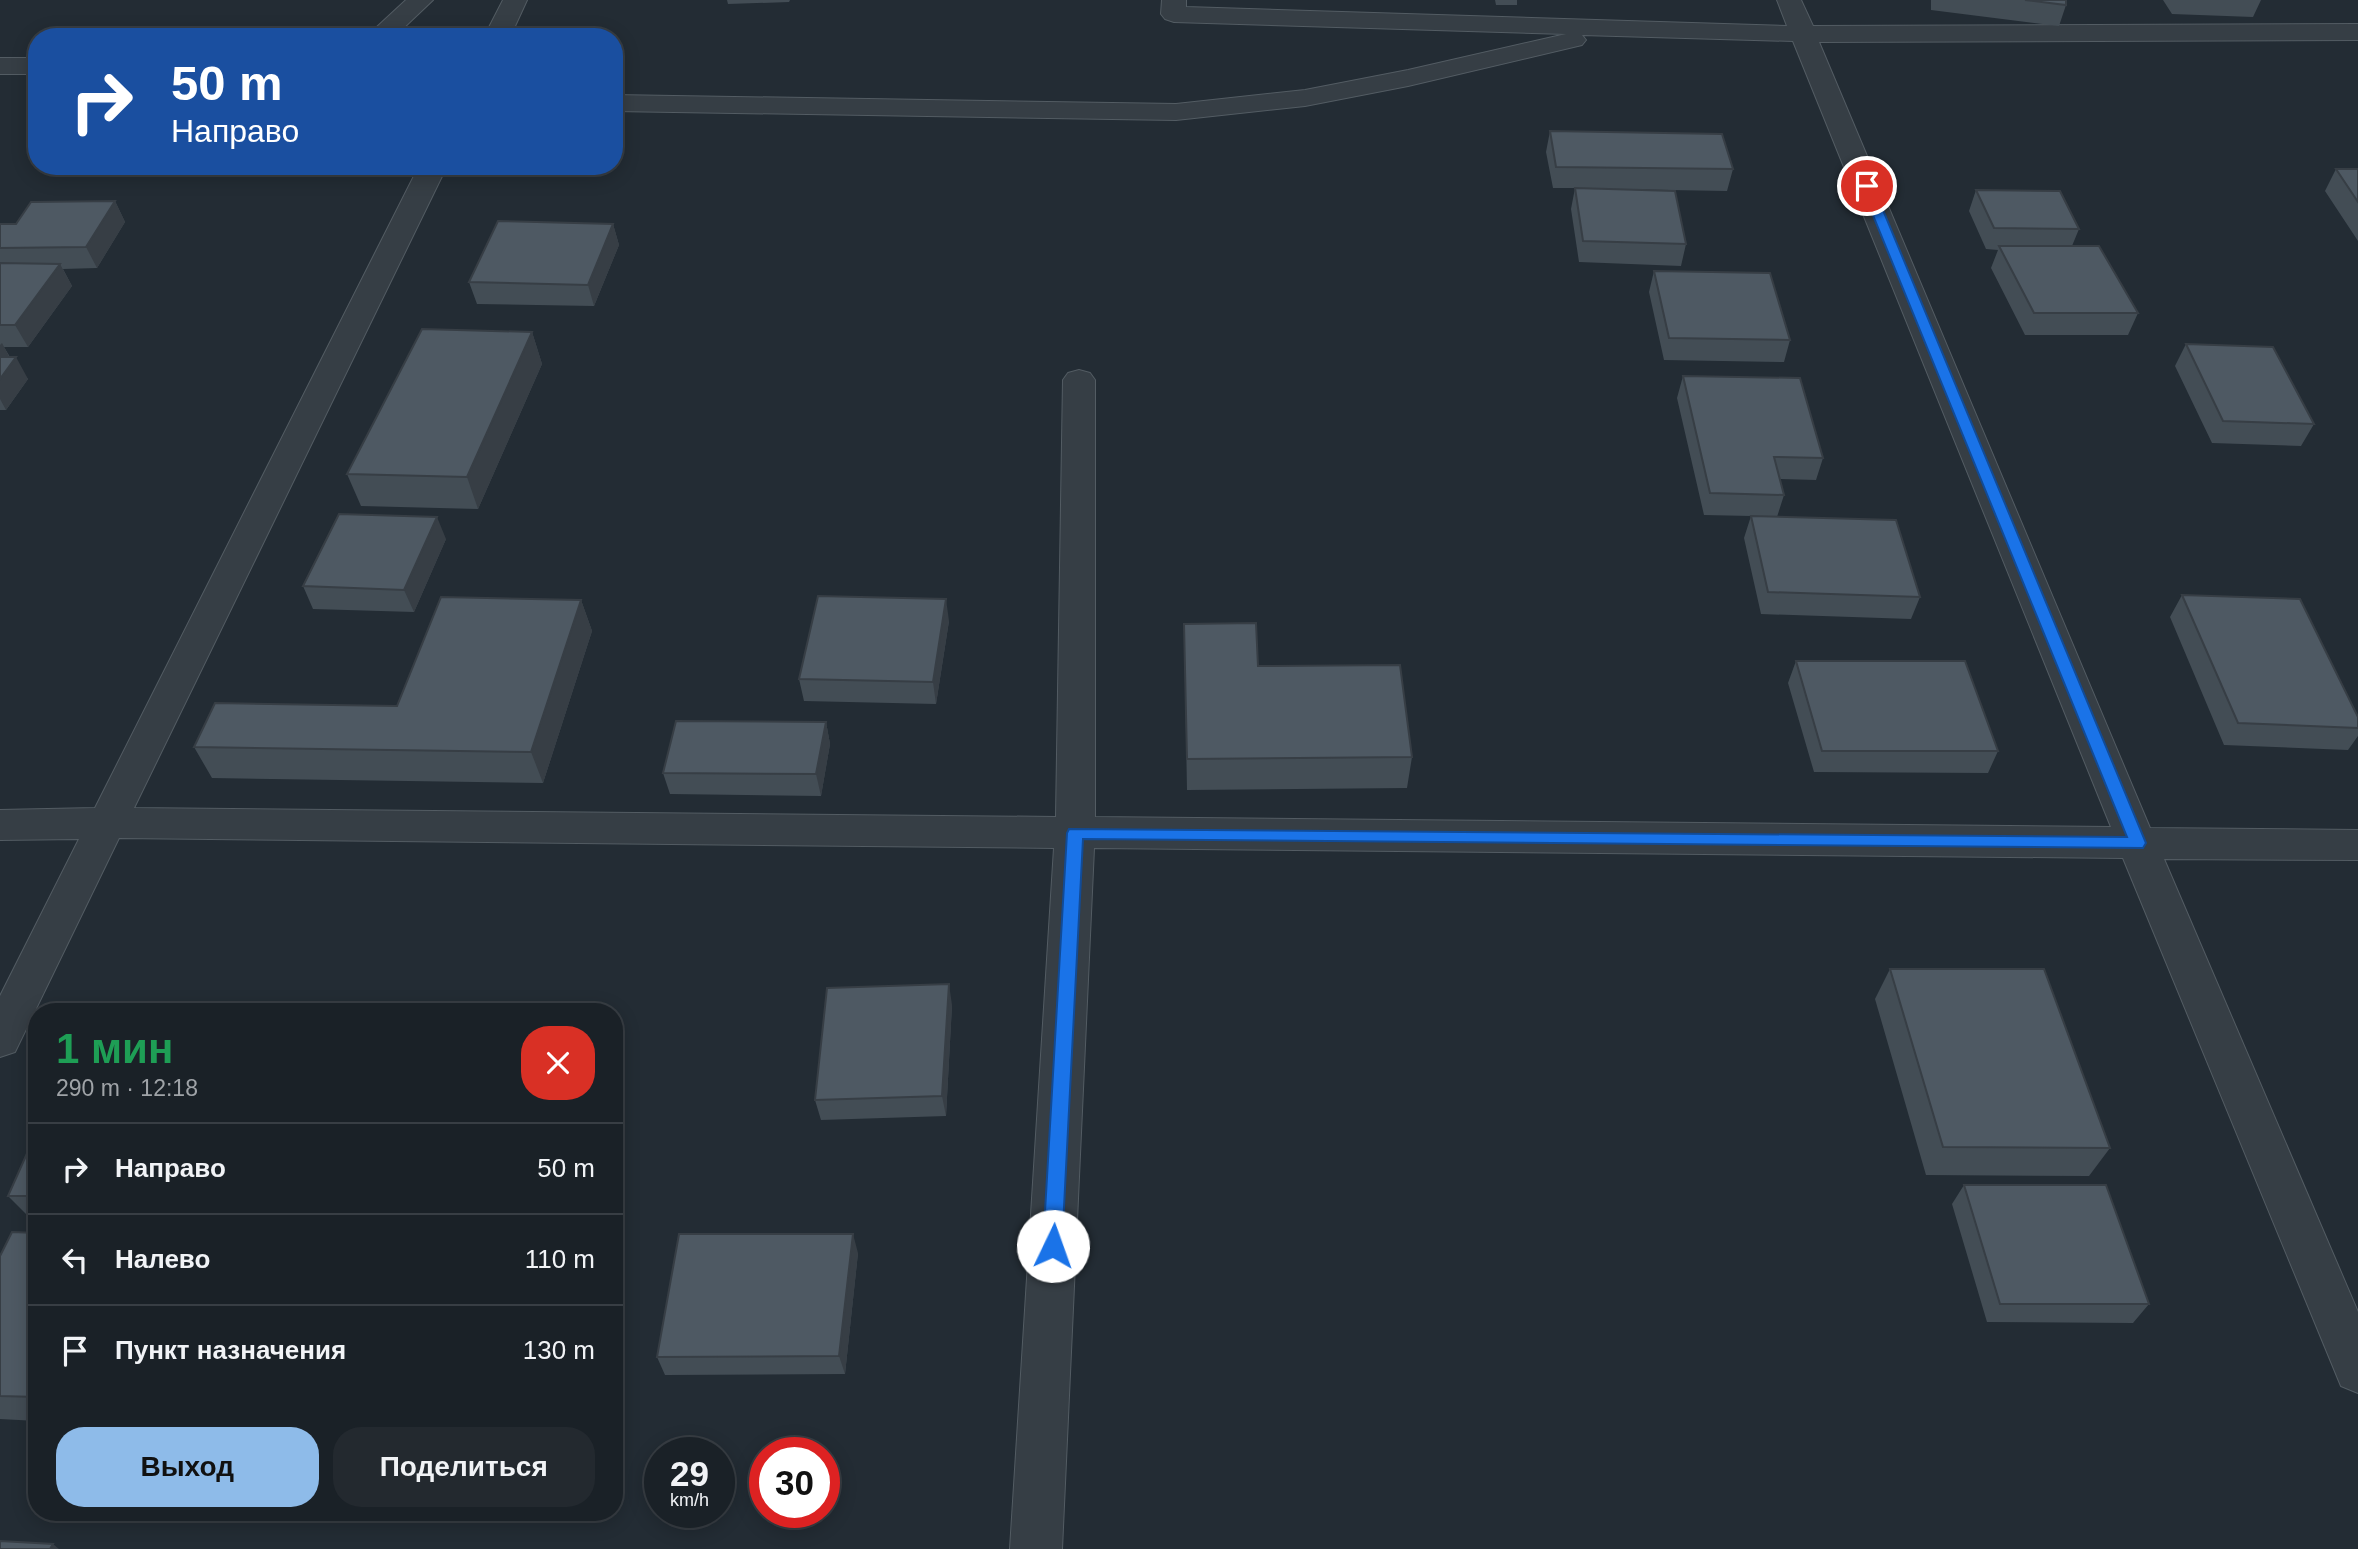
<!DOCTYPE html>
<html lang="ru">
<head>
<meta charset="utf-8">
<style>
  :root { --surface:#1a2127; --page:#23292f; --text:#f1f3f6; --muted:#9fa3a7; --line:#383e44; --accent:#8ebbe9 }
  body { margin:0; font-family:Helvetica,sans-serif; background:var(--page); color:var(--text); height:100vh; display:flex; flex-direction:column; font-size:26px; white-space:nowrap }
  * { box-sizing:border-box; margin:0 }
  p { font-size:23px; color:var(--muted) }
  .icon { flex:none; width:38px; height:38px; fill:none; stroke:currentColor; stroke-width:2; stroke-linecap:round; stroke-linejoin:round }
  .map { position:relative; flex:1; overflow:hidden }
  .panel { position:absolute; left:28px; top:1003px; width:595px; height:518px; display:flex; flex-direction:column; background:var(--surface); border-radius:28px; box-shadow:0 4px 18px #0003,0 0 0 2px var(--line) }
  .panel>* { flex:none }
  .hud { position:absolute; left:28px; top:28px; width:595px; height:147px; border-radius:28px; box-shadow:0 4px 18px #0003,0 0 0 2px var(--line); background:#1a4fa0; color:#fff; overflow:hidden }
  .speed { position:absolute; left:644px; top:1437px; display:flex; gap:14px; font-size:35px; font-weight:700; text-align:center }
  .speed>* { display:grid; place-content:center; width:91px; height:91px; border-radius:50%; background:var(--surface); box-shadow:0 4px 18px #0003,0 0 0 2px var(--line); line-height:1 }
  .speed small { font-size:18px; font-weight:400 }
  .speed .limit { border:10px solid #d22; background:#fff; color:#111 }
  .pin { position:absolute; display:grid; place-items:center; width:60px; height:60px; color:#fff; margin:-30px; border:4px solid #fff; border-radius:50%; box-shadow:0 2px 7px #0007 }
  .me { position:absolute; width:77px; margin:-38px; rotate:3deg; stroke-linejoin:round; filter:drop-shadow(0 0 5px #0008) }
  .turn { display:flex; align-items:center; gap:24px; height:147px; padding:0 28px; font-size:32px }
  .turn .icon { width:91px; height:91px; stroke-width:2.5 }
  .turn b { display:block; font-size:49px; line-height:60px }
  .round { display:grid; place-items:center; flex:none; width:74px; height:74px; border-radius:28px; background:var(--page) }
  .summary { display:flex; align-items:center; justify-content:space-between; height:119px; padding:0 28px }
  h1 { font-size:42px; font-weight:700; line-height:52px; color:#1e9e55 }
  .button { display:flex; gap:14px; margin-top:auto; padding:14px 28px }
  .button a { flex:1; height:80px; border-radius:28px; background:var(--accent); color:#111; font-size:28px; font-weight:700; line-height:80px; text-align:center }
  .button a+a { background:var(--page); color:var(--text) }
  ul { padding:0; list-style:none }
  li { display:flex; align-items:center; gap:21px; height:91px; padding:0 28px; border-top:2px solid var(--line) }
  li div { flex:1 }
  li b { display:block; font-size:26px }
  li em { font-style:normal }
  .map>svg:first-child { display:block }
</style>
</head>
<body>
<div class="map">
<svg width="2358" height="1549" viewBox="0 0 2358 1549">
  <rect width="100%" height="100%" fill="#232c34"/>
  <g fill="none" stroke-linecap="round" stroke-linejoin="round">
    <defs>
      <path id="minor" d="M406,0H433L394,37H366Z
        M503,0H527L510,37H484Z
        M1162,0H1186V7L1787,26L1777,0H1801L1813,26L2358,24V40L1819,42L2150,828L2358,830V860L2164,859L2358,1312V1393L2341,1386L2123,858L1094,848L1062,1549H1010L1054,848L119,838L15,1052L0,1057V996L79,839L0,840V810L95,808L419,166H447L134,808L1056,817L1063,380L1068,373L1079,370L1090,373L1095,380V817L2111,827L1793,41L1582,35L1586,40L1582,45L1408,86L1305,106L1176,120L614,111V95L1176,104L1305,90L1408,70L1566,34L1174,22L1165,19L1161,14Z
        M0,58H37V74H0Z"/>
    </defs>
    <!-- minor casing -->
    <use href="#minor" stroke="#535c63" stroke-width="2"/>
    <!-- minor -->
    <use href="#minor" fill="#363e45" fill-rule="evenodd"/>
  </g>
  <!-- wall -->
  <path fill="#434d55" d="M727,0H790L789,2L728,4Z
    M1495,0H1517V5H1496Z
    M1931,0H2066V5L2059,26L1931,10Z
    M2163,0H2261L2253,17L2172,14Z
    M1550,131L1733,169L1727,191L1612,189L1686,244L1681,266L1579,262L1571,209L1575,188H1553L1546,152Z
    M2336,169H2358V241L2325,191Z
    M1976,190L2079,229L2072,246L2138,313L2128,335H2025L1991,268L1998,250L1986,249L1969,211Z
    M115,201L125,222L97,268L63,269L72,286L28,347H4L10,357L28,379L6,410H0V224H16Z
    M613,224L619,245L594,306L477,304L469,282Z
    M1654,271L1790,340L1784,362L1664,360L1649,292Z
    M532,332L542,364L478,509L361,506L347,474Z
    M2186,344L2314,424L2301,446L2212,443L2175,366Z
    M1683,376L1823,458L1816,480L1780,479L1784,495L1777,517L1920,597L1911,619L1761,614L1744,538L1751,516L1704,515L1677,398Z
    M446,539L414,612L313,609L303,586Z
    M2182,595L2358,717V736L2348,750L2224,745L2170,617Z
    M581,600L592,631L543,783L212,778L194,747L397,706Z
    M949,621L936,704L804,701L799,679Z
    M1184,624L1258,666L1412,757L1407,788L1187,790Z
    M1796,661L1998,751L1988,773L1814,772L1788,683Z
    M826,722L830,744L821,796L670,794L663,773Z
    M1890,969L2110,1148L2089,1176L1926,1175L1875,999Z
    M952,1005L946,1116L821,1120L815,1100Z
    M37,1131V1215H27L8,1196Z
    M1964,1185L2149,1304L2133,1323L1987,1322L1952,1204Z
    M37,1233V1421L0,1419V1256Z
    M858,1253L845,1374L665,1375L657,1357Z"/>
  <!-- shaded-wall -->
  <path fill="#373e45" d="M115,201L125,222L97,268L86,247Z
    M613,224L619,245L594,306L588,285Z
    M60,264L72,286L28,347L15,325Z
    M532,332L542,364L478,509L467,477Z
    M2,343L12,362L16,357L28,379L6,410L0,399V345Z
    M437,517L446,539L414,612L404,590Z
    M946,599L949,621L936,704L933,682Z
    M581,600L592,631L543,783L531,752Z
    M826,722L830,744L821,796L816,774Z
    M949,984L952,1005L946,1116L942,1096Z
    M853,1234L858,1253L845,1374L839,1356Z
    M53,1544L59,1549H50Z"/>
  <!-- building -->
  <path fill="#4e5963" stroke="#373e45" stroke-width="2" d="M2025,0H2066V5Z
    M1550,131L1722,134L1733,169L1556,167Z
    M2336,169H2358V202Z
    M1575,188L1675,191L1686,244L1583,241Z
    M1976,190L2060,191L2079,229L1994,228Z
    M115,201L86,247L0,248V224H16L31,202Z
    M498,221L613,224L588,285L469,282Z
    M1999,246H2099L2138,313H2034Z
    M0,263L60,264L15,325H0Z
    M1654,271L1770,273L1790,340L1669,338Z
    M422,329L532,332L467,477L347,474Z
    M2186,344L2273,347L2314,424L2223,421Z
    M0,357H16L0,379Z
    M1683,376L1800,378L1823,458L1774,457L1784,495L1710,493Z
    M339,514L437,517L404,590L303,586Z
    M1751,516L1896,520L1920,597L1768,592Z
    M2182,595L2300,599L2358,717V728L2238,723Z
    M818,596L946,599L933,682L799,679Z
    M441,597L581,600L531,752L194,747L215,703L397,706Z
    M1256,623L1258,666L1400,665L1412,757L1187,759L1184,624Z
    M1796,661H1965L1998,751H1822Z
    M676,721L826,722L816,774L663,773Z
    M1890,969H2044L2110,1148L1943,1147Z
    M949,984L942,1096L815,1100L827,988Z
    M37,1131V1196H8Z
    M1964,1185H2106L2149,1304H2000Z
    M12,1232L37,1233V1397L0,1396V1256Z
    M679,1234H853L839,1356L657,1357Z
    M0,1541L53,1544L50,1549H0Z"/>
  <!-- route -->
  <path fill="#1a73e8" stroke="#114b97" stroke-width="2" d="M1863,184L1873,186L2146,843L2143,848L1083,839L1062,1246L1059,1252L1053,1255L1046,1252L1043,1246L1067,833L1069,829L2127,837L1861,186Z"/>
</svg>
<div class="speed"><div>29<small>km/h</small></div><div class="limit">30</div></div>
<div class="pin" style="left:1867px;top:186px;background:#d93025"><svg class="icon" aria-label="arrive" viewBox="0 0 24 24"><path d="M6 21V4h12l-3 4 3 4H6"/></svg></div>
<svg class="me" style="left:1053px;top:1246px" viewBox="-20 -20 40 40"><circle r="19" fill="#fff"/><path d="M0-13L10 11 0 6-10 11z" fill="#1a73e8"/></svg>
<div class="hud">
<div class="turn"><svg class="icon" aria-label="right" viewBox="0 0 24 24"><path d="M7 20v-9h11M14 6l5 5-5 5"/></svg><div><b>50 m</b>Направо</div></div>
</div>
<section class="panel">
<div class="summary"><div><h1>1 мин</h1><p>290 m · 12:18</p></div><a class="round" style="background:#d93025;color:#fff"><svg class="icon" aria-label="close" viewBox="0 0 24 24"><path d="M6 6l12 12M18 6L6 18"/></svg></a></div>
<ul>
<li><svg class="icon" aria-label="right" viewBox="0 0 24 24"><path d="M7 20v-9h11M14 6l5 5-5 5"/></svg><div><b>Направо</b></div><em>50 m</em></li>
<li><svg class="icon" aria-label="left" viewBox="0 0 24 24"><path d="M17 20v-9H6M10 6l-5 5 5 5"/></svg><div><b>Налево</b></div><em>110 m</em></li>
<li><svg class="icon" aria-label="arrive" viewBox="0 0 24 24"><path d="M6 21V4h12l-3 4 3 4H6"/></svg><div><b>Пункт назначения</b></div><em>130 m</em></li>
</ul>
<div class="button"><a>Выход</a><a>Поделиться</a></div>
</section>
</div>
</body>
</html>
